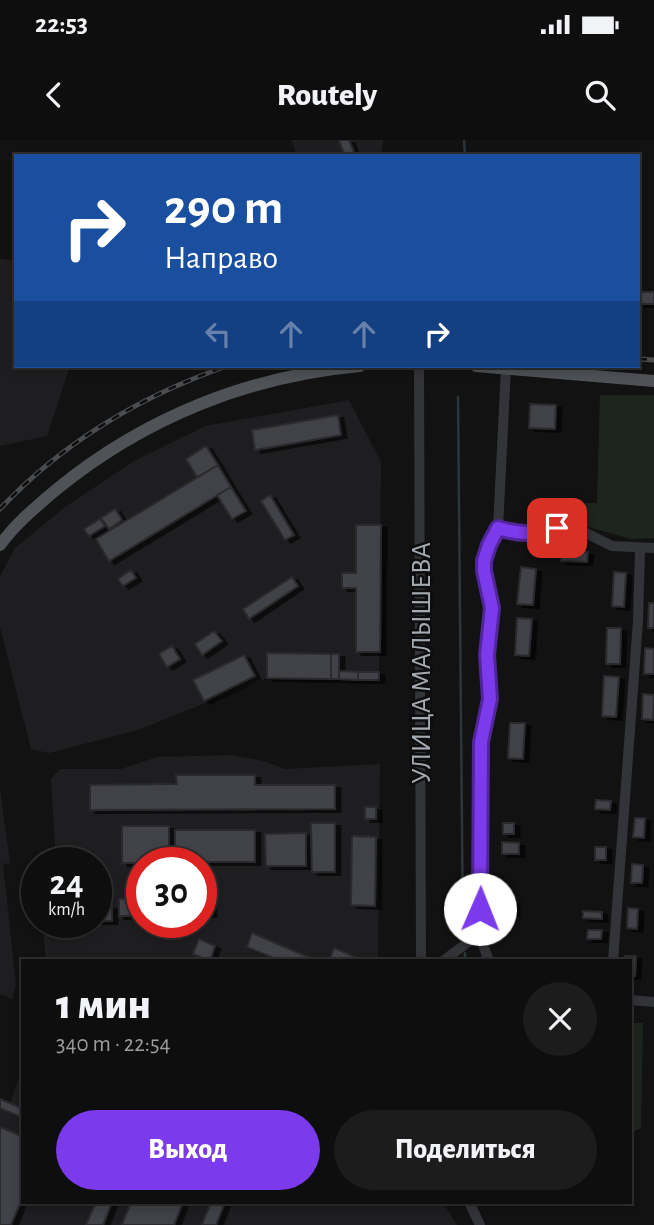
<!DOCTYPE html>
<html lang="ru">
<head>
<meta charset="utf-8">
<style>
  :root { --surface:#0e0e0e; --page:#1c1c1c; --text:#f1f3f6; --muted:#9b9c9e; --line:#2e2e2e; --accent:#7c3aed }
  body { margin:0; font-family:"Alegreya Sans",sans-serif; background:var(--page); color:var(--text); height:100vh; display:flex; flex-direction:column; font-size:26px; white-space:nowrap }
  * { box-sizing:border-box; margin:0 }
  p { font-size:23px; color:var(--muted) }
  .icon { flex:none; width:38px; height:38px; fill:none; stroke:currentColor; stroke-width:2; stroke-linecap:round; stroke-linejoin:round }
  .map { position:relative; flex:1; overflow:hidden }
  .side { position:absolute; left:21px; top:819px; width:611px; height:245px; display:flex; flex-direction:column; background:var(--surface); border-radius:0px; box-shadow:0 4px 10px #0003,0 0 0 2px var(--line) }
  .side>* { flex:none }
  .banner { position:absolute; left:14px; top:14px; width:626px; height:214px; border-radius:0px; box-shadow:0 4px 10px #0003,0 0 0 2px var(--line); background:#1a4fa0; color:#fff; overflow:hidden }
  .speed { position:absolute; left:21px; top:707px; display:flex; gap:14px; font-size:35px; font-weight:700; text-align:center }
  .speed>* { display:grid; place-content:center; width:91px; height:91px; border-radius:50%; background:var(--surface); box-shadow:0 4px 10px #0003,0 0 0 2px var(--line); line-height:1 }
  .speed small { font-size:18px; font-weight:400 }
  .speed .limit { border:10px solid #d22; background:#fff; color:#111 }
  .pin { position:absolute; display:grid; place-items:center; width:60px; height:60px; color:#fff; margin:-30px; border-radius:14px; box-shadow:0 4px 10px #0006 }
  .me { position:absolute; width:77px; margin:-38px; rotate:1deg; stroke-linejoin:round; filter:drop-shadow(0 0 5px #0008) }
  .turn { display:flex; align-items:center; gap:24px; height:147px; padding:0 35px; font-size:32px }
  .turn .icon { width:91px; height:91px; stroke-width:2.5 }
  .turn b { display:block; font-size:49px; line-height:60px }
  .lanes { display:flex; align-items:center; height:66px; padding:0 35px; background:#0003; justify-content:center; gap:35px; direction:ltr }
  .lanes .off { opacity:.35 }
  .round { display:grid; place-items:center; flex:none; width:74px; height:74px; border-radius:37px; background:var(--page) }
  .head { display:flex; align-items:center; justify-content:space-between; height:119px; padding:0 35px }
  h1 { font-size:42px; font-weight:800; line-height:52px }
  .primary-button { display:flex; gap:14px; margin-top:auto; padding:14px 35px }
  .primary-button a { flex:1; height:80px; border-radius:42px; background:var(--accent); color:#fff; font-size:28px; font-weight:800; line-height:80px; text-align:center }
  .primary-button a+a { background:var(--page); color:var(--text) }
  .status { display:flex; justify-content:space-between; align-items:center; height:49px; padding:0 35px; background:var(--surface); direction:ltr }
  .status svg { height:19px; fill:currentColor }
  header { display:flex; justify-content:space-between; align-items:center; height:91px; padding:0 35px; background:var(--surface); font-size:32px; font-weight:800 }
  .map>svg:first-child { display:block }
</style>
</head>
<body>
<div class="status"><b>22:53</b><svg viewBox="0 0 49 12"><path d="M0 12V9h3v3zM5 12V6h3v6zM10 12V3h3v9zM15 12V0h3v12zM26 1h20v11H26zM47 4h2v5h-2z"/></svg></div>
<header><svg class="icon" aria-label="back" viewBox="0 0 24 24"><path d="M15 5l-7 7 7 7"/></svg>Routely<svg class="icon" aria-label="search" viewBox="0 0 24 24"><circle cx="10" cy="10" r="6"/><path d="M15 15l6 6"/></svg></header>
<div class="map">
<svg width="654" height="1085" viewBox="0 0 654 1085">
  <defs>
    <filter id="shadow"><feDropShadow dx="5.5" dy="3" stdDeviation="0" flood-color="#0009"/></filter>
  </defs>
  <rect width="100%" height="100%" fill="#121213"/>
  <!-- built -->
  <path fill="#1e1e20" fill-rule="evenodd" d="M291,0H383L381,16H288L296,13Z
    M0,119L16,120V226H70L47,296L0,306Z
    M349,260L381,322L379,540L267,538L138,590L49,613L31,609L0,487V436L15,408L65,367L134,321L205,286Z
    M229,615L260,620L285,629L380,624L378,821H46L43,790L60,785V782H96V723H56L51,639L60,629H121L157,617ZM142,723H201V782H142Z
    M0,649L10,723L3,724L16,845L12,859L0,854Z
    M23,929V1062H442L457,1085H0V958L10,962Z"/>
  <!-- green -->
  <path fill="#1e251e" d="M600,255H654V398L631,399L571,382L562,363H597Z
    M630,883H643L641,988L630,993Z"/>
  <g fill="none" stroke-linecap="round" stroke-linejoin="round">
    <!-- stream -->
    <path stroke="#2c363a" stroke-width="2.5" d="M464,0L465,16
      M458,257L463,797
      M465,813V821"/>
  </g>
  <!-- building -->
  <path fill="#414246" stroke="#2c2c2f" stroke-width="2" filter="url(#shadow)" d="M339,0H349L355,15L345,16Z
    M639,152H654V164H639Z
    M530,264L556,265L555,289L529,288Z
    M338,275L341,295L255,310L252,290Z
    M206,306L218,325L197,337L186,319Z
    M218,325L231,347L109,421L96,399Z
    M231,347L246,371L232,379L217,355Z
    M270,355L294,395L285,400L261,361Z
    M115,369L122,380L109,389L101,378Z
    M100,379L105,386L89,396L84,389Z
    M356,385H381L380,512H356V448H342V433H356Z
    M561,410L588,412L587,422L561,421Z
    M521,427L536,429L533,465L517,464Z
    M131,430L136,438L123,446L118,439Z
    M614,432L626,433L624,467L612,466Z
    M292,437L298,446L249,479L243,469Z
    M649,463H654V488H648Z
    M517,478L532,479L529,516L515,515Z
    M607,488H621L620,524H606Z
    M214,491L222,501L202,515L195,504Z
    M172,506L180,519L167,527L159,514Z
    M645,508L654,509V534H644Z
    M267,513L331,514V539L267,538Z
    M331,514H339V539H331Z
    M244,515L255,536L204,561L193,540Z
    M339,531L358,532V540L339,539Z
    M358,532H379V540H358Z
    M604,536L619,537L616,577L602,576Z
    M643,554L654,555L653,580L642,579Z
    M510,583H525L523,619L508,618Z
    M176,635H255V645H335V669L90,670V645L177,644Z
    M596,660L611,661L610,670L595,669Z
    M365,667H376V679H365Z
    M635,678H645L644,698L633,697Z
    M311,683H335V732H312Z
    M503,683H514V694H503Z
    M122,686H169V723H122Z
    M175,690H255V722H175Z
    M306,693V726H266L265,694Z
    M352,696L376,697L375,766L351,765Z
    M502,702L519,703V714H502Z
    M595,707H606V720H595Z
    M632,724L643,725L642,743H631Z
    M201,757H210L211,774H201Z
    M142,758V776H119V759Z
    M498,760L514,761V773L497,772Z
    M96,766H112V781H96Z
    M628,768L638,769L637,789L627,788Z
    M583,771L602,772V779L583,778Z
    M588,790H602L601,799H587Z
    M252,793L317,821H281L247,807Z
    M199,799L215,806L210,821L193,814Z
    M334,808L364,821H329Z
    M625,816H636L635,836H630V821H624Z
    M0,959L23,969V978L0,968Z
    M0,987L23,997V1056L11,1085H0Z
    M96,1062H112L103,1085H86Z
    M131,1062H183L174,1085H122Z
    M211,1062H225L216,1085H202Z"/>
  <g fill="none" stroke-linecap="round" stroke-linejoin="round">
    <!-- minor -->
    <path stroke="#333438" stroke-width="10" d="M419,226L421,821
      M498,388L516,394H537L557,388L586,393L612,406L654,408
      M479,794L489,821
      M443,821L479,794L481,602L490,559L487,515L492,468L484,431V421L489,405L498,388L506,227
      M613,821L638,481L640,409
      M630,860L654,862
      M469,1062L480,1085"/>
    <!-- major -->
    <path stroke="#4f5256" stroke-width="12" d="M476,226L654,241
      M0,405C16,383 37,366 57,349C144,278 248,236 360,226"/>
    <defs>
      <path id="rail" d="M639,219L654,220
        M0,369C63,302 141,256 227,226"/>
    </defs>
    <!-- rail casing -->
    <use href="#rail" stroke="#4a4d50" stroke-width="5"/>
    <!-- rail -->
    <use href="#rail" stroke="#0d0d0e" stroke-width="2.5" stroke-dasharray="8" stroke-linecap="butt"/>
  </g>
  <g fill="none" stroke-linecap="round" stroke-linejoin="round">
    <defs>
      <path id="route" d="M480,769L481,602L490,559L487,515L492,468L484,431V421L489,405L498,388C520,395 535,394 557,388"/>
    </defs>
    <!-- route casing -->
    <use href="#route" stroke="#51269a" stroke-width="18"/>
    <!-- route -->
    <use href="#route" stroke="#7c3aed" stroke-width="12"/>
  </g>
  <g text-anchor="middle" stroke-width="5" stroke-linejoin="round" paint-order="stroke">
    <!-- street labels -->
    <g font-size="28" fill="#a4abb2" stroke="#0d0d0e">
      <text transform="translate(420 523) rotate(-90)" y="10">УЛИЦА МАЛЫШЕВА</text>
    </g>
  </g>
</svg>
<div class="speed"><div>24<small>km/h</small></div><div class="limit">30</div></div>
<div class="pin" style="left:557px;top:388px;background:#d93025"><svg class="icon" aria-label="arrive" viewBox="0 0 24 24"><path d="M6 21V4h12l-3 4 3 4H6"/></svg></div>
<svg class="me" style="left:480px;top:769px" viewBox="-20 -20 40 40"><circle r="19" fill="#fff"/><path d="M0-13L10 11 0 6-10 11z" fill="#7c3aed"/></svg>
<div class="banner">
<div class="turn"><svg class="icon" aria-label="right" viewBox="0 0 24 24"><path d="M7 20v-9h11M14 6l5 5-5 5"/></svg><div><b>290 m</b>Направо</div></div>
<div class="lanes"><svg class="icon off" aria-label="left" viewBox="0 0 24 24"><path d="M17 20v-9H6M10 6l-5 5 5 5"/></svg><svg class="icon off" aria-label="ahead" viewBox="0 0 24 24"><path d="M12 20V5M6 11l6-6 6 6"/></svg><svg class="icon off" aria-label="ahead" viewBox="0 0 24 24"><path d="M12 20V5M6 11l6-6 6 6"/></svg><svg class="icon" aria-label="right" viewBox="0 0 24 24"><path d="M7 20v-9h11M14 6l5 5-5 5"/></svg></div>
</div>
<section class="side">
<div class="head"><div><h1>1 мин</h1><p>340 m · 22:54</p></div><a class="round"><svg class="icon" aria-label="close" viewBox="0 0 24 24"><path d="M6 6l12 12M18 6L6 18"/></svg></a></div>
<div class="primary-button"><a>Выход</a><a>Поделиться</a></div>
</section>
</div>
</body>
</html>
